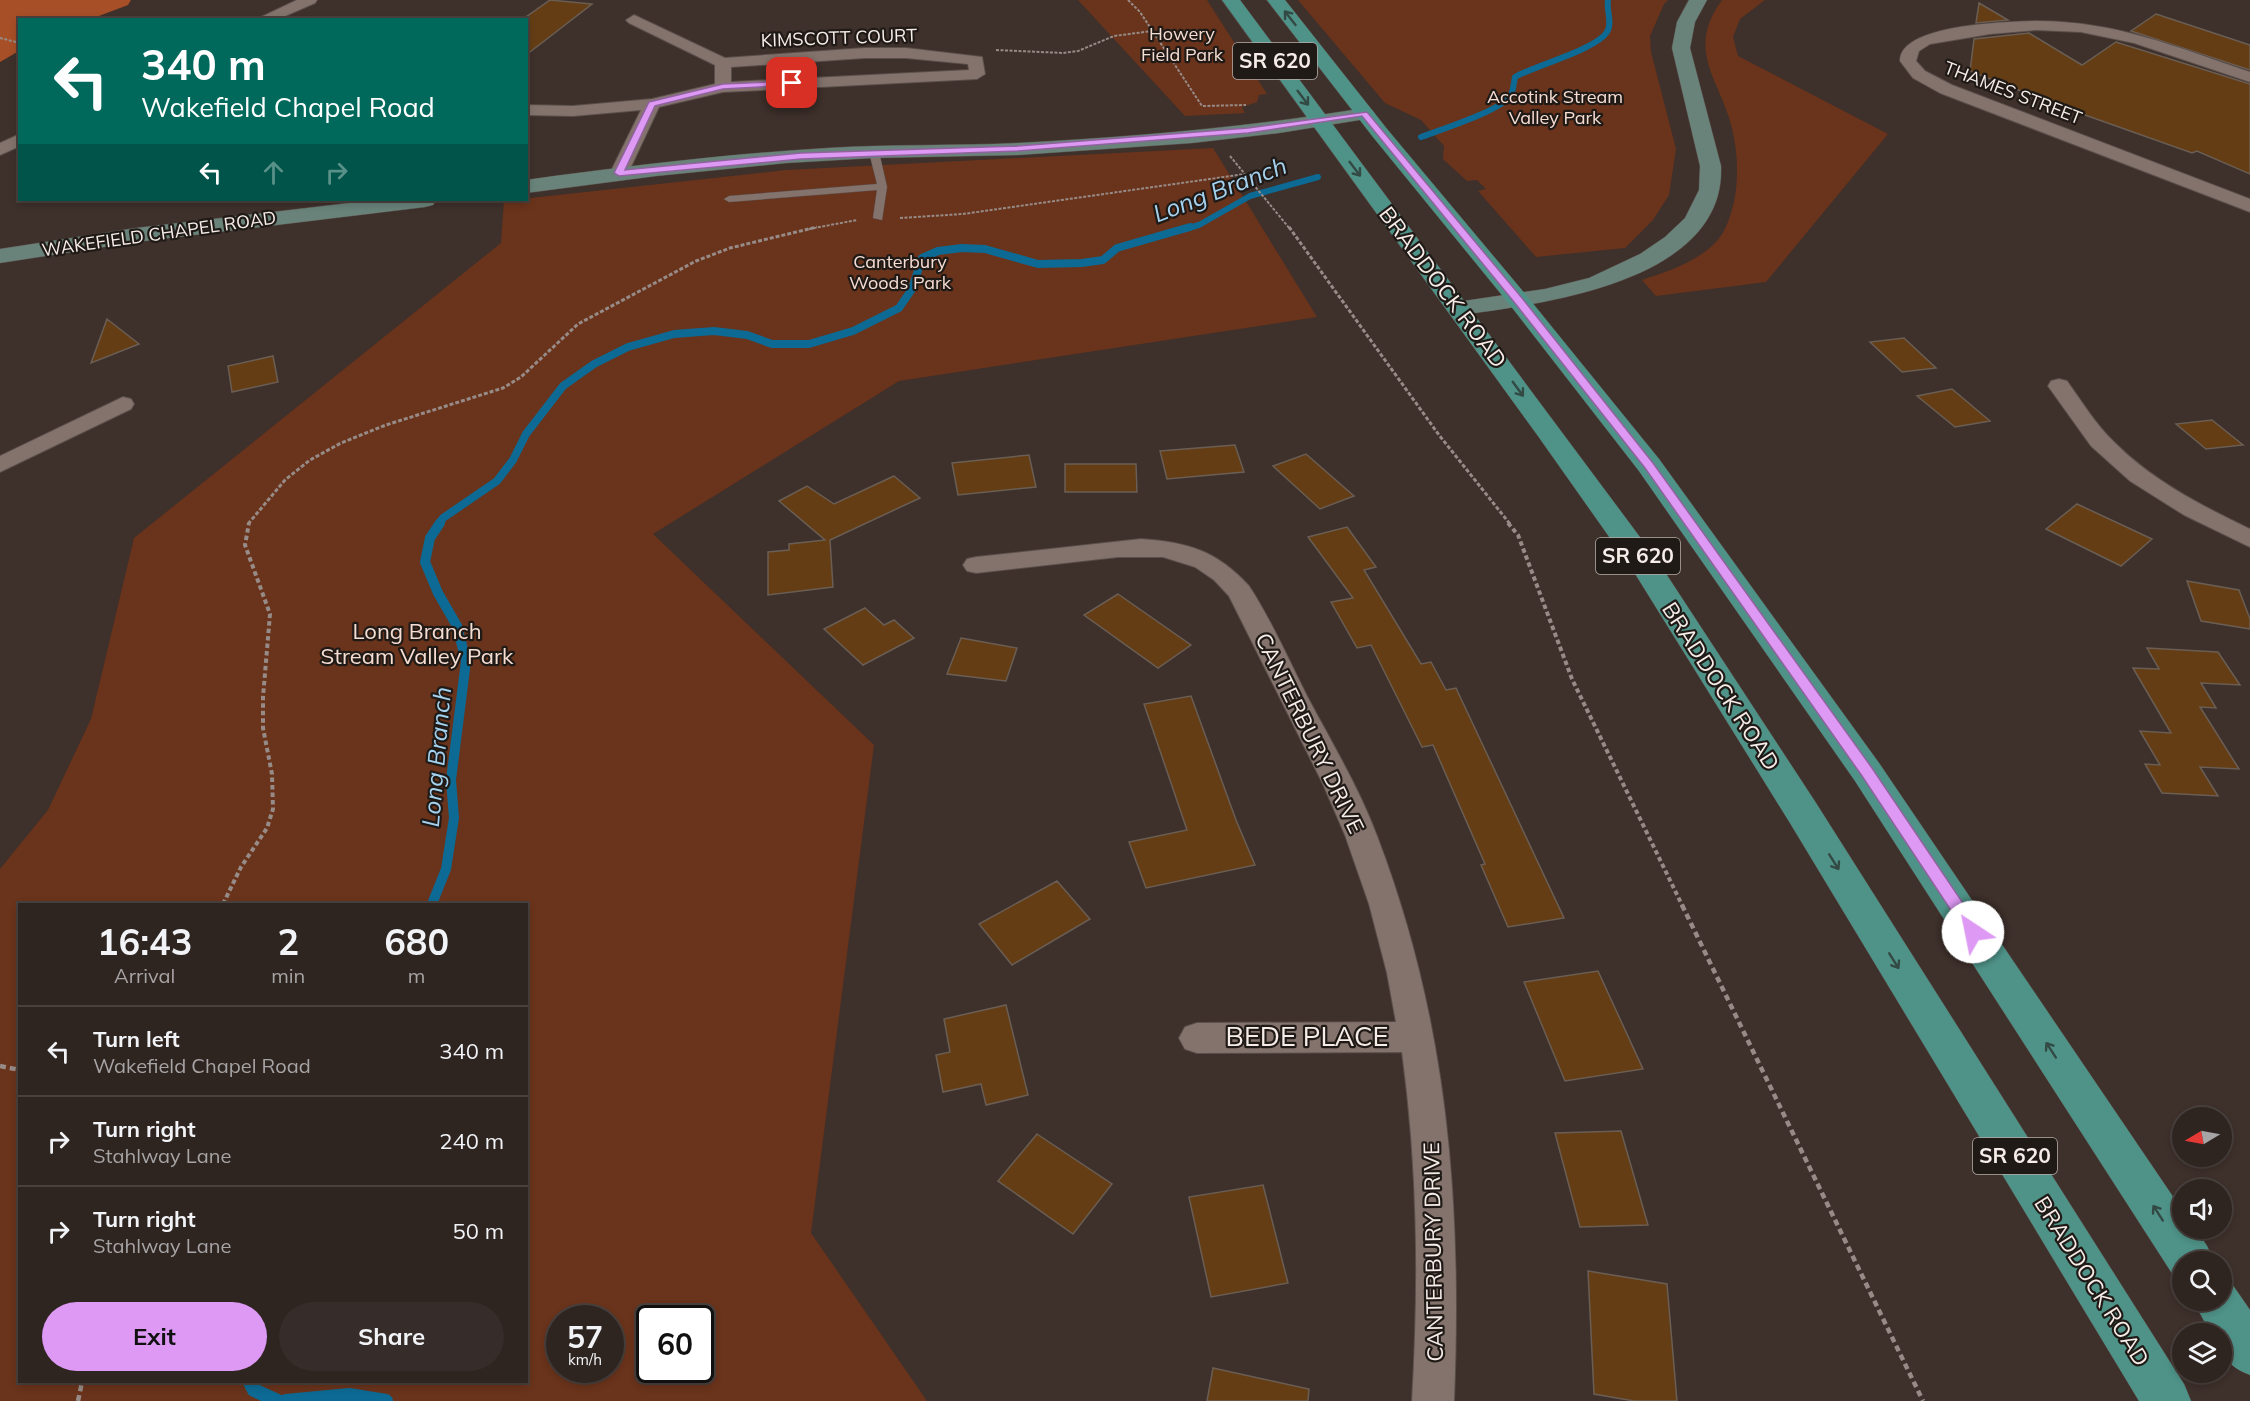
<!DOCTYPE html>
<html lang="en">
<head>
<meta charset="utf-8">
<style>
  :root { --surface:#2e2420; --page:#362c29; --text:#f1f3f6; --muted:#a7a4a5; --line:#49413e; --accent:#dd99f3 }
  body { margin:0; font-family:Mulish,sans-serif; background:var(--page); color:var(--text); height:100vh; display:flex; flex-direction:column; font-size:22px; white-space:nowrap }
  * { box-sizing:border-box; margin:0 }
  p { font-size:20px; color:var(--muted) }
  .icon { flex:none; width:33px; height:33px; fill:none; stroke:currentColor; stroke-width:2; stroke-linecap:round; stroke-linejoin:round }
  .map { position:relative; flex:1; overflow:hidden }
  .details { position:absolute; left:18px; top:903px; width:510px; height:480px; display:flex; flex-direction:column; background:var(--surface); border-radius:0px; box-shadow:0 3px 9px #0003,0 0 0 2px var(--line) }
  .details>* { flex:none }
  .banner { position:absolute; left:18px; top:18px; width:510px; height:183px; border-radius:0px; box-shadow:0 3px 9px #0003,0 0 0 2px var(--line); background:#00695c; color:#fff; overflow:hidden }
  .needle { width:39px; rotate:260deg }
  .buttons { position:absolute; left:2172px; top:1107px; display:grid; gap:12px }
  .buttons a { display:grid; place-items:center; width:60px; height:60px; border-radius:50%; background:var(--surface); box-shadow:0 3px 9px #0003,0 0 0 2px var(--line); font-size:30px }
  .speed { position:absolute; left:546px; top:1305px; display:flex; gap:12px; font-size:30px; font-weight:700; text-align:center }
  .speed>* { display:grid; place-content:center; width:78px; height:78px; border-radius:50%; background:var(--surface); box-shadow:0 3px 9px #0003,0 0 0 2px var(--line); line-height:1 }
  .speed small { font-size:15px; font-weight:400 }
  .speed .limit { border:3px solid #111; border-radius:9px; background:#fff; color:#111 }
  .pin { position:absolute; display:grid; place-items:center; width:51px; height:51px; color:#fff; margin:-26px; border-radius:12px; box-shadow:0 3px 9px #0006 }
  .me { position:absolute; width:66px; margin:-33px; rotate:326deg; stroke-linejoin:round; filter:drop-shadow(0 0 4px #0008) }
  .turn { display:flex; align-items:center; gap:21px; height:126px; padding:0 24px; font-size:27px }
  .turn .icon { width:78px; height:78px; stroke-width:2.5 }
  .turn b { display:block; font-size:42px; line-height:51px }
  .lanes { display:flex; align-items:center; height:57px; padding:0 24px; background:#0003; justify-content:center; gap:30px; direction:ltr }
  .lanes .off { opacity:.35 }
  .eta { display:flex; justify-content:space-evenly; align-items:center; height:102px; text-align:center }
  .eta b { font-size:36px; font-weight:700; line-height:42px }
  .primary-button { display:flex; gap:12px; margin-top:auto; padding:12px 24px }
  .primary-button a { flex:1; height:69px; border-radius:36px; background:var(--accent); color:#111; font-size:24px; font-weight:700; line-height:69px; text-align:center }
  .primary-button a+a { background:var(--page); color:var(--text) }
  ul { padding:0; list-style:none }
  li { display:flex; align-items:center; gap:18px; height:90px; padding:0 24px; border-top:2px solid var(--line) }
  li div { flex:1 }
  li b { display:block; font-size:22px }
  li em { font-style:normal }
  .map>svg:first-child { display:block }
</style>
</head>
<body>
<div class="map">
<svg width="2250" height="1401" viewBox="0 0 2250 1401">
  <rect width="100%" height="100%" fill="#3e302b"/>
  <!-- green -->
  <path fill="#6a331b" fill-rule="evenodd" d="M1078,0H1207L1267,94L1259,95L1257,102L1242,107L1245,113L1185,116Z
    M1298,0H1668L1664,4L1650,36L1651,52L1676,149L1669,195L1653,220L1625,248L1536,257L1478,191L1486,189L1477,180L1467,181L1443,159L1444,146L1421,120L1385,103Z
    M1722,0H1765L1740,19L1733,37L1738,56L1888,134L1766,282L1656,296L1642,280C1668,271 1695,263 1715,243C1726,232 1730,217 1734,202C1738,182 1738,158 1734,138C1726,85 1682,54 1722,0Z
    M1213,148L1317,317L899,381L653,534L874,745L811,1233L927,1401H0V869L48,810L91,719L134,538L501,243L504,201L786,170ZM20,904H526V1382H20ZM560,1318H610V1370H560ZM650,1318H700V1370H650Z"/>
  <!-- forest -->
  <path fill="#a74f27" d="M0,0H131L128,5L91,19L20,20L19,51L0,62Z"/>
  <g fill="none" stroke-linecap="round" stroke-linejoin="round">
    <!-- stream-far3 -->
    <path stroke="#0d6a94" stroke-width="6" d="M1421,137C1440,130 1501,111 1511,95C1513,91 1514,82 1515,77C1534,66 1597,49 1607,32C1613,23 1606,10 1608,0
      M1185,229L1199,225L1250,196L1318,177"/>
    <!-- stream-far2 -->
    <path stroke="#0d6a94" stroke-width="8" d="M439,524L443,518L497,481L513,460L526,434L563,386L594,364L628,347L674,334L714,331L747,335L772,344H809L853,331L899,308L912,289L922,258L938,251L962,248L985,249L1038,264L1082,263L1103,260L1117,248L1190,227"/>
    <!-- stream-far1 -->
    <path stroke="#0d6a94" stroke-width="10" d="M432,904L446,869L454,818L451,780L466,661L457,626L438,593L425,562L430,538L440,523"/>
    <!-- stream -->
    <path stroke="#0d6a94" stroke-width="14" d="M250,1382L254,1390L278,1401
      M286,1401L349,1395L386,1401"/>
  </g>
  <!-- building -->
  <path fill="#643d14" stroke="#6a5e54" stroke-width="1.5" d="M550,0L592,4L526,55V17Z
    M1979,3L2008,20L1976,23Z
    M2156,14L2250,45V70L2131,31Z
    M2029,33L2082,65L2116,42L2250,84V174L2197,151L2192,153L2054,104L1970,71L1974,39Z
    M107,319L139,344L91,363Z
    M1904,338L1936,368L1902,372L1870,342Z
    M273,356L278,382L232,392L228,366Z
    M1952,389L1990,421L1955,427L1917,396Z
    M2212,420L2243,445L2206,449L2176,424Z
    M1235,445L1244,472L1167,479L1160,451Z
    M1306,454L1354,496L1320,509L1273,466Z
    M1029,455L1036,487L958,495L952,463Z
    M1065,464H1136L1137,492H1065Z
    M894,476L920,498L830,540L833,587L768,595V552L789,550V544L825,540L779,501L807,486L834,504Z
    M2077,504L2152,539L2121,566L2046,529Z
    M1347,527L1376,567L1364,570L1421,664L1431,662L1446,690L1456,688L1564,918L1508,927L1481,865L1485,864L1433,745L1422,747L1371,645L1357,648L1331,602L1353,598L1308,537Z
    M2187,581L2239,590L2250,619V629L2201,621Z
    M1118,594L1191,645L1158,668L1084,615Z
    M865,608L884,625L894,620L914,638L863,665L824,629Z
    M961,638L1017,648L1006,681L947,674Z
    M2147,648L2218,652L2240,685L2201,683L2216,708L2200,707L2239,769L2200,767L2218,796L2162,793L2145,764L2160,765L2140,731L2171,733L2133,668L2159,669Z
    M1191,696L1236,820L1255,865L1146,888L1129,842L1187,830L1144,704Z
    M1057,881L1090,919L1012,965L979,924Z
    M1598,971L1643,1069L1565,1081L1524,982Z
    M1006,1005L1028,1095L986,1105L981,1084L943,1092L936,1055L950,1052L944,1019Z
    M1621,1131L1648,1225L1580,1227L1555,1133Z
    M1037,1134L1112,1184L1073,1234L998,1181Z
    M1263,1185L1288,1283L1211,1297L1189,1197Z
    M1588,1271L1667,1284L1677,1401H1634L1594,1394Z
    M1213,1368L1309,1389L1308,1401H1207Z"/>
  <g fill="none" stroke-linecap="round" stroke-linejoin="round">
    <defs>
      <path id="lane" d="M874,149L879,152L887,187L882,220L873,218L877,190L729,202L724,199L729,196L877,184L869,152Z"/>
      <path id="street" d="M297,0H317L315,3L276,20H255Z
        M634,15L725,58L865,48H906L982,57L985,74L977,79L723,92L659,107L628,173L625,177H613L610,173L641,110L573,116L526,115V105L573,106L652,99L715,84V65L629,23L626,20ZM865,58H906L968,64L969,70L731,82V67Z
        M2036,21C2116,21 2176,47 2250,72V82L2134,43L2081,32L2036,30L1990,34L1930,44L1919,51L1916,61L1925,71L1952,85L2250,199V212L1940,93L1913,78L1900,61C1900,24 2008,22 2036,21Z
        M20,134V146L0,155V143Z
        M2059,379L2067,381C2082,402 2096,425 2115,443C2153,481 2202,506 2250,529V547L2184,515L2130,481L2091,446L2048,386L2051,381Z
        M123,397L131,399L134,404L131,409L0,472V456Z
        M1141,539C1188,542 1217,551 1249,586C1272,621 1289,661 1308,698C1332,743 1359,788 1377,836C1448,1022 1462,1203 1454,1401H1412C1419,1282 1418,1170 1402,1052L1197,1053L1185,1049L1179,1038L1185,1027L1197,1023L1396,1022L1387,973L1369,904L1345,835L1323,784L1229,596L1214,580L1195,567L1163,557H1118L976,573L967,571L963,565L967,559L976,557Z"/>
      <path id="secondary" d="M1689,0H1707L1695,22L1690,48L1721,166C1726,282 1542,304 1459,315L1450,313L1447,308L1450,303L1545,289L1589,278L1640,254L1665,237L1685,218L1699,190L1700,166L1672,48L1677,22Z
        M1365,108L1372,110L1375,114L1372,118L1279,133L1192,143L1018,155L873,158L786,163L656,176L526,193V180C627,166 727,154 828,148C891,144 955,146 1018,143C1134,137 1250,127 1365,108Z
        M375,200H436L433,205L425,207L136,242L0,263V249L136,228Z"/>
      <path id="primary" d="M1222,0H1240L1657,560L1816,803L2184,1384L2191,1401H2139L1790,823L1634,572L1538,436Z
        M1267,0H1285L1387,129L1526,295L1659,459L1879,763L2182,1210V1228H2195L2207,1246L2214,1262H2182V1281L2175,1278L1855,781L1639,471L1510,305L1373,137Z
        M2222,1279L2232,1284L2250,1310V1375C2228,1366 2222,1358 2222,1334H2211L2193,1300H2222Z"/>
    </defs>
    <!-- lane casing -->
    <use href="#lane" stroke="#5b4f4b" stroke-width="1"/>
    <!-- street casing -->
    <use href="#street" stroke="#5b4f4b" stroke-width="2"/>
    <!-- secondary casing -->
    <use href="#secondary" stroke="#5b4f4b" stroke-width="1"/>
    <!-- primary casing -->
    <use href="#primary" stroke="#5b4f4b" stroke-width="1"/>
    <!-- path-far3 -->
    <path stroke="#978b87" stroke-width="2" stroke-dasharray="3 1.5" stroke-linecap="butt" d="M1128,0L1140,12L1202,106L1246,105
      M0,38L20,43
      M996,50L1063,53L1078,51L1114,36L1152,31
      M1230,156L1290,229
      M900,218L963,214L1245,174
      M809,229L857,220"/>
    <!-- path-far2 -->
    <path stroke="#978b87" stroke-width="3" stroke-dasharray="4 2" stroke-linecap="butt" d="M1289,227L1439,435L1510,524
      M248,524L285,480L310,460L341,443L386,425L503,388L521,377L578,324L696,261L730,248L817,227"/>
    <!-- path-far1 -->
    <path stroke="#978b87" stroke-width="4" stroke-dasharray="4.5 3" stroke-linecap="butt" d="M1508,523L1518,535L1572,679L1683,907
      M223,904L241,867L267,828L273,809L272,774L263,728V697L270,614L245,545L249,523"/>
    <!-- path -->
    <path stroke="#978b87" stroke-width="4.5" stroke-dasharray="6 4" stroke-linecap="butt" d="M1682,905L1923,1401
      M0,1066L20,1070
      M78,1401L82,1382"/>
    <!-- lane -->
    <use href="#lane" fill="#83736c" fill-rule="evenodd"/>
    <!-- street -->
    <use href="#street" fill="#83736c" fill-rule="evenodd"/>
    <!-- secondary -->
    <use href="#secondary" fill="#69837a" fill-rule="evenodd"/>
    <!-- primary -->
    <use href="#primary" fill="#4f9388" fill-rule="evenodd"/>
  </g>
  <!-- one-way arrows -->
  <defs><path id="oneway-shaft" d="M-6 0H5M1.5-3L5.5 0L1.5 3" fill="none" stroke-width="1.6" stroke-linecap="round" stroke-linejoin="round" transform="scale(1.5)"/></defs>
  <g stroke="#334a44">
    <use href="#oneway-shaft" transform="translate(1290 18) rotate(-128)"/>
    <use href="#oneway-shaft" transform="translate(1303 98) rotate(53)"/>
    <use href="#oneway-shaft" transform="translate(1355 169) rotate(53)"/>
    <use href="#oneway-shaft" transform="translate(1518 389) rotate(54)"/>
    <use href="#oneway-shaft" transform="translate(1834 862) rotate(58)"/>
    <use href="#oneway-shaft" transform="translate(1894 961) rotate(58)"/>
    <use href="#oneway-shaft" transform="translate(2051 1050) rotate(-123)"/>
    <use href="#oneway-shaft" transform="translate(2158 1213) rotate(-123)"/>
  </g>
  <!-- route -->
  <path fill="#dd99f3" stroke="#90639e" stroke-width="1.5" d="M792,81H795V85L723,89L655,106L625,170L801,153L1018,146L1248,128L1367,112L1522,298L1653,463L1872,768L1979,927L1981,932L1979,936L1973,938L1968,936L1862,776L1645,468L1514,302L1362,116L1248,133L1018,151L801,159L619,176L614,173L649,102L723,84Z"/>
  <g text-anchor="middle" stroke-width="4.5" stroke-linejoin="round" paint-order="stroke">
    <!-- far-park labels -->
    <g font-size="18" fill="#f6ddd2" stroke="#201a17">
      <text x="1182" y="40">Howery<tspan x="1182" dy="21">Field Park</tspan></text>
      <text x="1555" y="103">Accotink Stream<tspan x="1555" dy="21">Valley Park</tspan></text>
      <text x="900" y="268">Canterbury<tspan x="900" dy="21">Woods Park</tspan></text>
    </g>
    <!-- far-street labels -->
    <g font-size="18" fill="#f6ede9" stroke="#201a17">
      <text transform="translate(839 38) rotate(-2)" y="6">KIMSCOTT COURT</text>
      <text transform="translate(2013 93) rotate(21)" y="6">THAMES STREET</text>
      <text transform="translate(159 234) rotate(-8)" y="6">WAKEFIELD CHAPEL ROAD</text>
    </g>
    <!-- shield labels -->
    <g fill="#201a17" stroke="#b6aeaa" stroke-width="1.5">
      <rect x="1233" y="43" width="84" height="36" rx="4.5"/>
      <rect x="1596" y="538" width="84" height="36" rx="4.5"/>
      <rect x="1973" y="1138" width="84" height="36" rx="4.5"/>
    </g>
    <g font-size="21" font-weight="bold" fill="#f6ede9">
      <text x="1275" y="68">SR 620</text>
      <text x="1638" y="563">SR 620</text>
      <text x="2015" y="1163">SR 620</text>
    </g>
    <!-- street labels -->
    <g font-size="22" fill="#f6ede9" stroke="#201a17">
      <text transform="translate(1443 287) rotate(53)" y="8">BRADDOCK ROAD</text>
      <text transform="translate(1721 686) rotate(57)" y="8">BRADDOCK ROAD</text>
      <text transform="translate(1310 733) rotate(64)" y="8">CANTERBURY DRIVE</text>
      <text transform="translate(1433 1252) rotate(-91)" y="8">CANTERBURY DRIVE</text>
      <text transform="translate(2092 1281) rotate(58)" y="8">BRADDOCK ROAD</text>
    </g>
    <!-- park labels -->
    <g font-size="22" fill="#f6ddd2" stroke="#201a17">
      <text x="417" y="639">Long Branch<tspan x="417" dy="25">Stream Valley Park</tspan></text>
    </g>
    <!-- water labels -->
    <g font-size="24" font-style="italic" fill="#a4d2ef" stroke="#201a17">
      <text transform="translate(1220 190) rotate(-21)" y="8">Long Branch</text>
      <text transform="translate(437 757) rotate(-85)" y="8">Long Branch</text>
    </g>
    <!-- near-street labels -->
    <g font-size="27" fill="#f6ede9" stroke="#201a17">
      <text x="1307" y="1046">BEDE PLACE</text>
    </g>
  </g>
</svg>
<div class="buttons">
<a><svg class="needle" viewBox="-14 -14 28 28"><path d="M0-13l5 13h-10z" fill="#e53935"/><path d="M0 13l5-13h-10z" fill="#a7a4a5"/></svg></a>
<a><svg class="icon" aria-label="sound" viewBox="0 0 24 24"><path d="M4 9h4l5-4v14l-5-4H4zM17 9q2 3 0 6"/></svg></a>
<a><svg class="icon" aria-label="search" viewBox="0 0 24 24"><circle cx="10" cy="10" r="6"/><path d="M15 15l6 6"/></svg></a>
<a><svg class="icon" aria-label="layers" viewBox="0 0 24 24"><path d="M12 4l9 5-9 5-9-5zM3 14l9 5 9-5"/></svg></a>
</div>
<div class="speed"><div>57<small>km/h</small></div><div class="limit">60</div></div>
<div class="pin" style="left:792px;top:83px;background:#d93025"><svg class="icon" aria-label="arrive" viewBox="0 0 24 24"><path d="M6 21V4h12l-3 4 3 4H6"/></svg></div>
<svg class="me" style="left:1973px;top:932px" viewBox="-20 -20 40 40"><circle r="19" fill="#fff"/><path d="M0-13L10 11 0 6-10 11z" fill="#dd99f3"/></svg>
<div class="banner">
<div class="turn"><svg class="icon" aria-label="left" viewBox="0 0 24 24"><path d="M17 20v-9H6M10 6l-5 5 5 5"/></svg><div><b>340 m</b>Wakefield Chapel Road</div></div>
<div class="lanes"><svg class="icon" aria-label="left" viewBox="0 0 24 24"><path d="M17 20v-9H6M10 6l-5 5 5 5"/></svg><svg class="icon off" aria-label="ahead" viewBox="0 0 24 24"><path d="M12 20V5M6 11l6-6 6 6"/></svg><svg class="icon off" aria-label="right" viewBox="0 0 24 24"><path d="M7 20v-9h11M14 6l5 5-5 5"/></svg></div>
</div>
<section class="details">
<div class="eta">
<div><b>16:43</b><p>Arrival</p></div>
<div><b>2</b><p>min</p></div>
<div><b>680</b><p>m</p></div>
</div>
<ul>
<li><svg class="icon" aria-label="left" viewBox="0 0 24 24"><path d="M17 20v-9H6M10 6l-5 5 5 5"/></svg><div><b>Turn left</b><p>Wakefield Chapel Road</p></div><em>340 m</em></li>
<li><svg class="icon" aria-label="right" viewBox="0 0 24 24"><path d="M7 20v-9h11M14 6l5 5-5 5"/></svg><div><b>Turn right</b><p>Stahlway Lane</p></div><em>240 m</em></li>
<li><svg class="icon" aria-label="right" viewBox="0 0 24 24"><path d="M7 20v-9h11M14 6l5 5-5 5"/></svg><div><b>Turn right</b><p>Stahlway Lane</p></div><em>50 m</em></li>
</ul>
<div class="primary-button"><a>Exit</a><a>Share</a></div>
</section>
</div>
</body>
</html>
